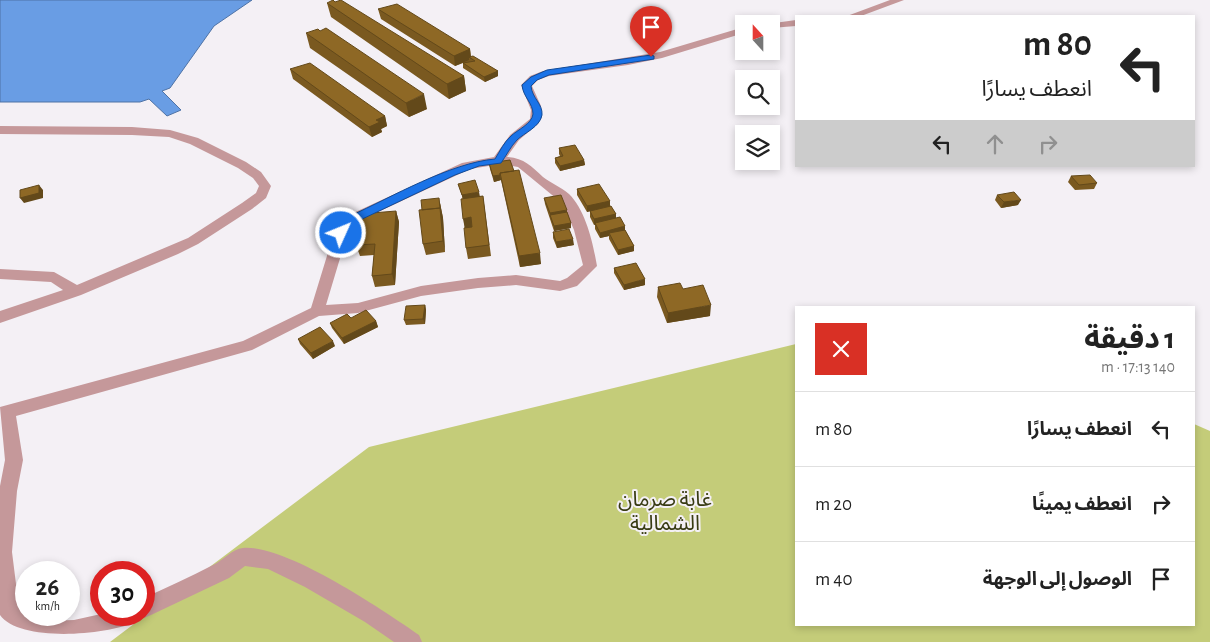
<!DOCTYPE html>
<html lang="ar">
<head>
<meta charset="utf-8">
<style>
  :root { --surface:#fff; --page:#f6f6f6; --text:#222; --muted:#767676; --line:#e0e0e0 }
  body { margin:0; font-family:"Alegreya Sans","Noto Sans Arabic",sans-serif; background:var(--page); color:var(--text); direction:rtl; height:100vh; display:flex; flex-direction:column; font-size:19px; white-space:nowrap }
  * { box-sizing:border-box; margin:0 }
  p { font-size:16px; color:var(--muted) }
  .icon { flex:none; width:28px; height:28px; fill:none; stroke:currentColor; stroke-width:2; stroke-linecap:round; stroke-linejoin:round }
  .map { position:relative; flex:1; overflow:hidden; direction:ltr }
  .details { position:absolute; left:795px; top:306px; width:400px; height:320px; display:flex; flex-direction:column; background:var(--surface); border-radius:0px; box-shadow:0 2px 8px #0003; direction:rtl }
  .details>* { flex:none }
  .top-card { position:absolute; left:795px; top:15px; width:400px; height:152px; border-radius:0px; box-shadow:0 2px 8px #0003; direction:rtl; background:#fff; color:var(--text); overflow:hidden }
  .needle { width:32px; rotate:339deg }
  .buttons { position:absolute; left:735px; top:15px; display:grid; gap:10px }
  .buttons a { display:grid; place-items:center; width:45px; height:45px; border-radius:0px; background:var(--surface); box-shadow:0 2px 8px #0003; font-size:25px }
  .speed { position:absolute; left:15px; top:561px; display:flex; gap:10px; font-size:25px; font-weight:700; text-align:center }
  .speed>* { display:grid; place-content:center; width:65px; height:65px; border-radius:50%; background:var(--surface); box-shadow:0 2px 8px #0003; line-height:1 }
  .speed small { font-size:12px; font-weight:400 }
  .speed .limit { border:8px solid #d22; background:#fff; color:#111 }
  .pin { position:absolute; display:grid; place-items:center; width:42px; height:42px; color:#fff; margin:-51px -21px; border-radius:50% 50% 50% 0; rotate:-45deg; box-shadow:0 0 5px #0007 }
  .pin .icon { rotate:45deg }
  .me { position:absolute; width:55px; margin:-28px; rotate:46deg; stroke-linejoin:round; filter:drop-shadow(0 0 4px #0008) }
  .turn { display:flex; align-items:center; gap:18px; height:105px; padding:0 20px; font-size:22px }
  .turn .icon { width:65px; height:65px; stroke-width:2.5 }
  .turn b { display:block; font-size:35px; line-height:42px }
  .lanes { display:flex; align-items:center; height:48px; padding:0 20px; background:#0003; justify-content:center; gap:25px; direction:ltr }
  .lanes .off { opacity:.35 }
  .round { display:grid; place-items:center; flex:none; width:52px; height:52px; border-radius:0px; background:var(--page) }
  .summary { display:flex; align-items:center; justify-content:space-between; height:85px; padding:0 20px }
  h1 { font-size:30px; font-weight:700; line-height:38px }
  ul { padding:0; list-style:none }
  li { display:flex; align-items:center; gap:15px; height:75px; padding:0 20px; border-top:1px solid var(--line) }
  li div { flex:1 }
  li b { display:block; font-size:19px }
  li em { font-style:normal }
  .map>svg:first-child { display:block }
</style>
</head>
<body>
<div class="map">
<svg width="1210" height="642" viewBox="0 0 1210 642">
  <rect width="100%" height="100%" fill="#f4f0f5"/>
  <!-- green -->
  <path fill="#c4cc79" d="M796,344V625H1194V424L1210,431V642H110L369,447Z"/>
  <!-- water -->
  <path fill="#699de4" stroke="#4f73a6" d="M0,0H252L214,26L170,88L162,91L181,110L167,116L149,99L140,102H0Z"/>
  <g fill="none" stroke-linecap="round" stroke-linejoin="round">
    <!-- minor -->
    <path fill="#c5989a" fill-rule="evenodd" d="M890,0H904L861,16H847Z
      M796,20V26L771,28V24H767Z
      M744,27V33L662,58L628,65L549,76L538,80L532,86L541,106L542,117L538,124L519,140L507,157C524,158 531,166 543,177C551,183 561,187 569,194C586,211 593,243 597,266L577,286L560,291L516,285L478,288L421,296L358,313L319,316L252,350L16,416L23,460L17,491L12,552L19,608L27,617L44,621L74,620L101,614L144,615V598C167,587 190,577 213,565C222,561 232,549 243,548C285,544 383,610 419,635L422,642H394L365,622L305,587L268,569L245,566L229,578L151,615L144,618L139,616L136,622C103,636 19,642 0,615V486L5,460L0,407L243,341L311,308L334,233L345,224L349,215L462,163L494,157L510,135L530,119L531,110L521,85L530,76L543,71L660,52ZM501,164L518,167L563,204L574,230L583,265L567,278L560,281L516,275L478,278L421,286L358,303L326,305L347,235L355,230L359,221L470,169Z
      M0,126L132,127L170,130L198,138L246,162L261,172L271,186L266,198L252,209L198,244L178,254L81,295L0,323V311L63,290L51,282L0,279V269L54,272L77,285L188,238L242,203L256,193L259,186L253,178L238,168L190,144L169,137L132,135L0,134Z"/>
  </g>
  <!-- wall -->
  <path fill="#7a5920" d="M327,3L464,76L466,91L449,99L331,17Z
    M378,9L470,49L471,57L498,71V76L485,82L463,68V63L455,66L381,19Z
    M306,33L427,109L409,117L310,48Z
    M290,69L385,116L387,126L381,129L382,132L372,137L293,79Z
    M559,148L584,160L585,165L560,171L555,163V158L560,156L559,154Z
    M510,160L541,264L520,267L501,180L494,182L490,169L489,163Z
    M1071,176L1097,183L1094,189L1075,190L1068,182Z
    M458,184L480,197L483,196L491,256L468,259L466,248L463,199Z
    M577,189L610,201V206L616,214V218L625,230L634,246V251L618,255L609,239V236L600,238L595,229V224L594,225L590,217V211L587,212L577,195Z
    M997,195L1018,205L1001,208L995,200Z
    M544,198L567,212L571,223V228L554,231L545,204Z
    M440,203L443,218L445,252L426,255L423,244L422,210Z
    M396,211L399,222L395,285L375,287L372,276L374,255L360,256L356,245Z
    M553,232L574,245L557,248L553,238Z
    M614,268L645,285L624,290L614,273Z
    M658,287L683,289L710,316L667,323L657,297Z
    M425,305L426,310L425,324L406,325L404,320Z
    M376,321L378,327L344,344L332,328L330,323Z
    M298,339L335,346L313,359L300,344Z"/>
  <!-- shaded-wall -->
  <path fill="#63491a" d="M470,49L471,59L469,57V60L455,66L454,56Z
    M498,71V76L485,82L484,77Z
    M464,76L466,91L449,99L447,84Z
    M424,94L427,109L409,117L406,103Z
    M385,116L387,126L381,129L382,132L372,137L369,127L376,120Z
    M584,160L585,165L560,171V166Z
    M500,175L501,180L494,182L493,176Z
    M39,185L43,190V198L24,203L20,198Z
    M479,192L480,197L463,201L462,195Z
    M439,198L443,218L445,252L443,241Z
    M1021,200L1018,205L1001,208L1004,202Z
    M610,201V206L587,212V206Z
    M567,210V216L550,215V219V213Z
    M396,211L399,222L395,285L392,274Z
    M616,214V219L594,225V219Z
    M471,217L472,228L465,229L463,219Z
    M571,223V228L554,231V226Z
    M625,226V232L609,233V236L600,238V233Z
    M573,239L574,245L557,248L556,242Z
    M634,246V251L618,255V250Z
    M540,253L541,264L520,267L519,256Z
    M645,279V285L624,290V285Z
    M425,305L426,310L425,324L423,319Z
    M711,305L710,316L667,323L668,313Z
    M376,321L378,327L344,344L342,338Z
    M333,341L335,346L313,359L311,353Z"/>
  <!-- building -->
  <path fill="#8e6825" stroke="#63491a" d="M333,0L335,2L341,0L464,76L447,84L327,3Z
    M397,4L470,49L454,56L378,9Z
    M326,28L424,94L406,103L306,33L318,29L320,31Z
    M473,56L498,71L484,77L463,63L475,61L469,57Z
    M310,63L385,116L376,120L380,122L369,127L290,69Z
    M575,145L584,160L560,166L555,158L563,156L559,148Z
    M510,160L514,171L500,173V175L493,176L489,163Z
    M519,170L540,253L519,256L500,173Z
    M1090,175L1097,183L1079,185L1071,176Z
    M475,180L479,192L462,195L458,184Z
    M599,184L610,201L587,206L577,189Z
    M39,185V193L20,198V190Z
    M1014,192L1021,200L1004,202L997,195Z
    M561,195L567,210L550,213L544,198Z
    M483,196L489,245L466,248L464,228L472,227L471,217L463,219L461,199Z
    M439,198L440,208L422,210L421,200Z
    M611,206L616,214L594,219L590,211Z
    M440,208L443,241L423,244L419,210Z
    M396,211L392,274L372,276L375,244L356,245L360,214Z
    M567,212L571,223L554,226L550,215Z
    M620,217L625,226L600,233L595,223Z
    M569,229L573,239L556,242L553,232Z
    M625,230L634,246L618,250L609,233Z
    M636,263L645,279L624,285L614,268Z
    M680,283L683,289L703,285L711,305L668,313L658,287Z
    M425,305L423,319L404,320L406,306Z
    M366,310L376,321L342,338L330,323L347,314L351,318Z
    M320,327L333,341L311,353L298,339Z"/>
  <!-- route -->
  <path fill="#1a73e8" stroke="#114b97" d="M651,55L654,56V59L549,75L537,80L531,86C532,98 543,104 542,115C540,127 524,133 517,140C511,146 506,156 501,163L479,166L455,175L358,221C354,228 348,238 338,235L336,233L346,225L350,216C392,197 450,163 495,159C500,151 504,142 511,136C517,130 532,124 533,114C533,103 523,97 522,85L531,77L547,70Z"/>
  <g text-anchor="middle" stroke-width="4" stroke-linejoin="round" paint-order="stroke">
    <!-- near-park labels -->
    <g font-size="21" fill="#383b13" stroke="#f4f0f5">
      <text x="665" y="506">غابة صرمان<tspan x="665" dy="24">الشمالية</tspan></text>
    </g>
  </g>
</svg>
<div class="buttons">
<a><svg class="needle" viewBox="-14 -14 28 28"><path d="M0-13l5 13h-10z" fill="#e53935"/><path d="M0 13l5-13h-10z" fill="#767676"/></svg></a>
<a><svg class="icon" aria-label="search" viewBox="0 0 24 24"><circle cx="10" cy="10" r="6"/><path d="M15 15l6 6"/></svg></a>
<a><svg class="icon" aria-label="layers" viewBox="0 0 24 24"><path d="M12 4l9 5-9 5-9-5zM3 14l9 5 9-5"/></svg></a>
</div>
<div class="speed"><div>26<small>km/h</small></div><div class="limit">30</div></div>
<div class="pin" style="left:651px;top:57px;background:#d93025"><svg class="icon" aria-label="arrive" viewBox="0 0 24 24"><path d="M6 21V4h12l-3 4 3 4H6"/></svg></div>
<svg class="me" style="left:341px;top:233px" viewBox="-20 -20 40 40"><circle r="17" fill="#1a73e8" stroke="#fff" stroke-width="3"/><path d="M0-11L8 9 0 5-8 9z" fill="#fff"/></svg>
<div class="top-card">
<div class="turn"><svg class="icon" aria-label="left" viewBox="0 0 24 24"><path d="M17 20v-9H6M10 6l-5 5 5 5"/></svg><div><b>80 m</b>انعطف يسارًا</div></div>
<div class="lanes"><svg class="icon" aria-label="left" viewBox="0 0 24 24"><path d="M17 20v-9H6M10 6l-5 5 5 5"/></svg><svg class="icon off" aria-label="ahead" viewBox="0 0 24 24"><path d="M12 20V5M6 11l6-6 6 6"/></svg><svg class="icon off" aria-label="right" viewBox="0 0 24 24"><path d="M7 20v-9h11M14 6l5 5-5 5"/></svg></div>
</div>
<section class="details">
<div class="summary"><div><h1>1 دقيقة</h1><p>140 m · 17:13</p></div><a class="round" style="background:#d93025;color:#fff"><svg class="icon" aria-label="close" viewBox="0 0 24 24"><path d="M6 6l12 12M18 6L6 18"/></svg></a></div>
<ul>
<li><svg class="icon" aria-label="left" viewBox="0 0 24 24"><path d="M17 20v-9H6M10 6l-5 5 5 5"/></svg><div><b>انعطف يسارًا</b></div><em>80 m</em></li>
<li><svg class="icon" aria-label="right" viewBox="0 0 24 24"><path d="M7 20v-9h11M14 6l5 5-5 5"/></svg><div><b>انعطف يمينًا</b></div><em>20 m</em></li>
<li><svg class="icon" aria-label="arrive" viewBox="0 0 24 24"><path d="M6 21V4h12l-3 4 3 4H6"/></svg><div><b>الوصول إلى الوجهة</b></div><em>40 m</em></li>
</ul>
</section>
</div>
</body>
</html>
